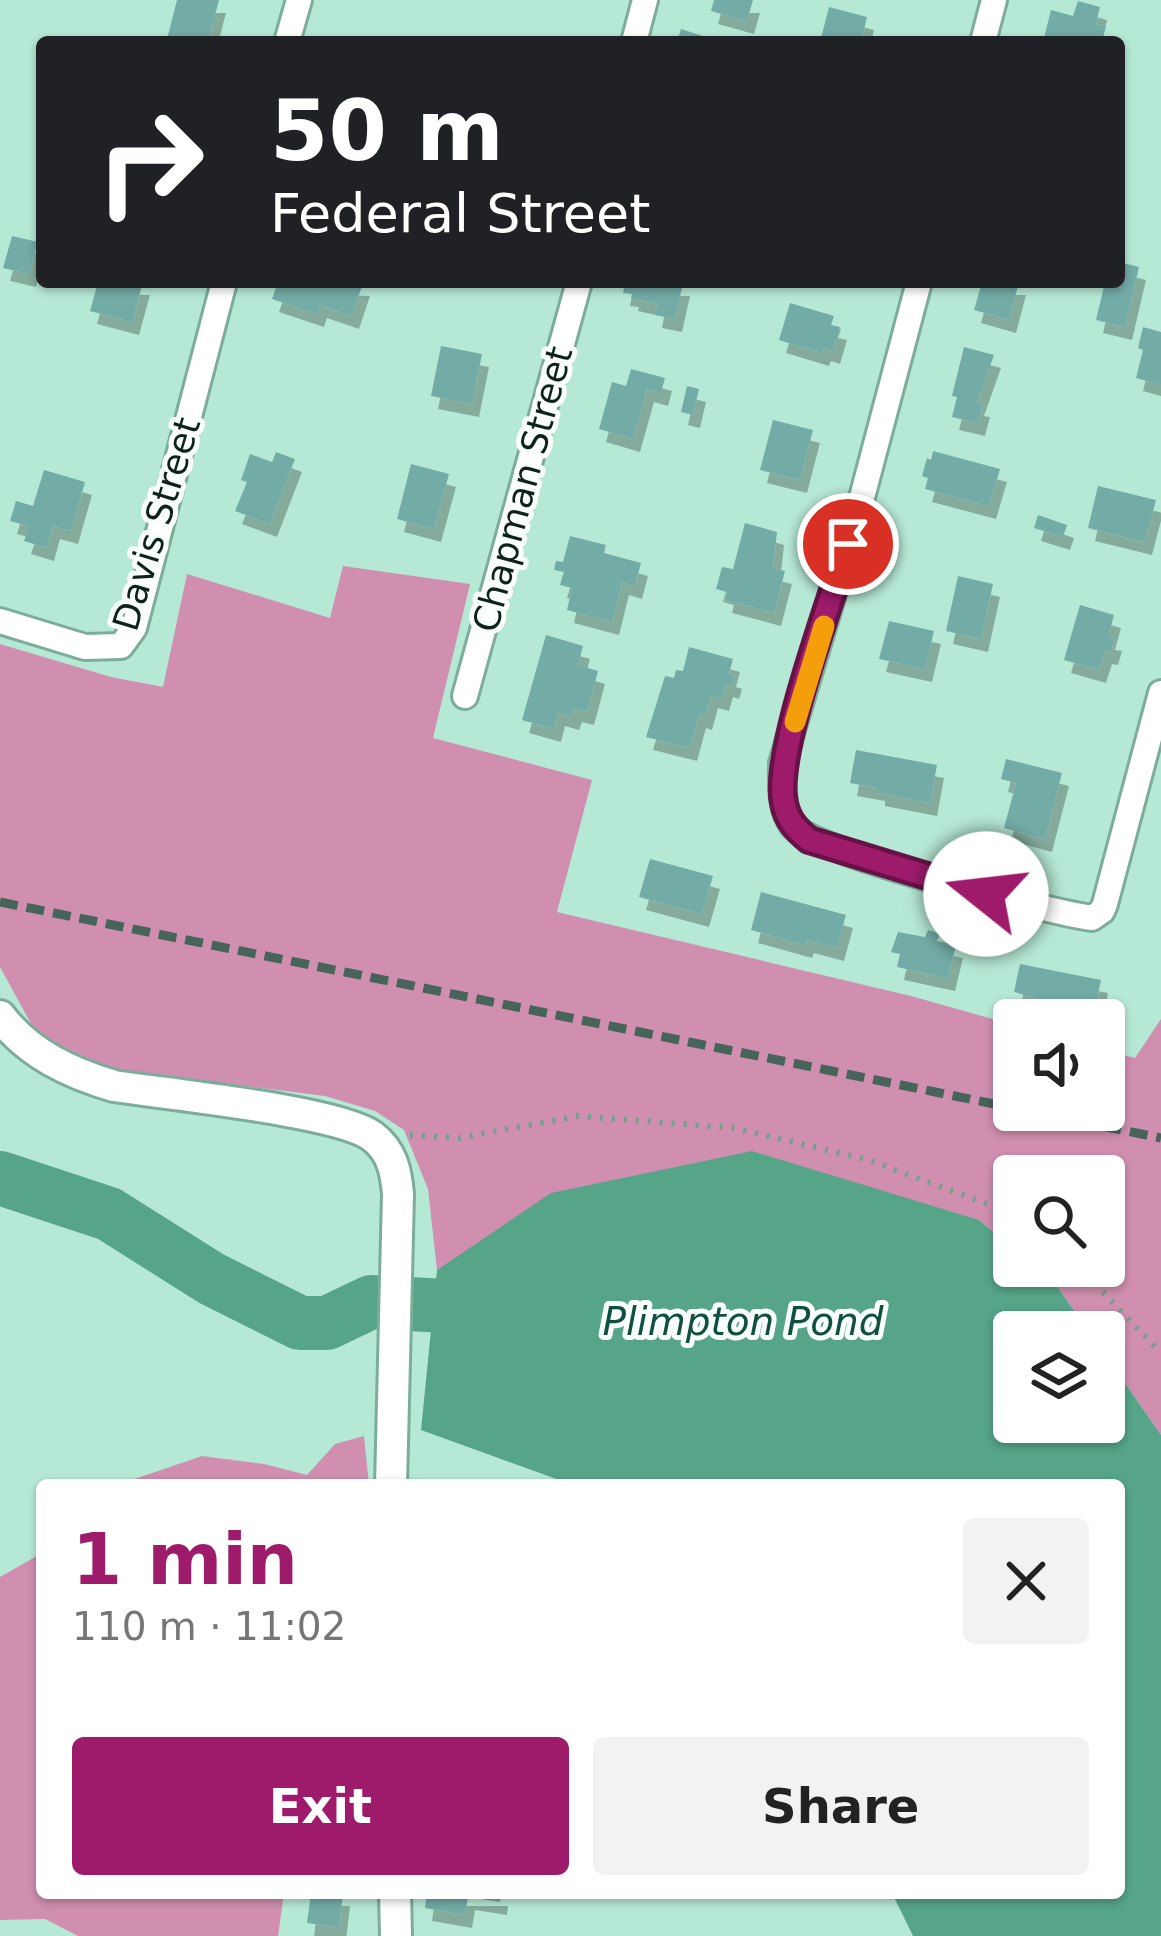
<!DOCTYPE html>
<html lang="en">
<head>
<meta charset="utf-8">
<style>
  :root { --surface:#fff; --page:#f2f2f2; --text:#222; --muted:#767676; --accent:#9e1b6c }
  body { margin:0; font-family:"DejaVu Sans",sans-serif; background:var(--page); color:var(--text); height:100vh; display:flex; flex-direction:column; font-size:45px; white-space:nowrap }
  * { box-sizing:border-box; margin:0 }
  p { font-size:39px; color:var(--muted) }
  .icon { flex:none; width:66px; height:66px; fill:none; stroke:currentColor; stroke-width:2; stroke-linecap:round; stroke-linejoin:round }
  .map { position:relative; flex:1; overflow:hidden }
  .sheet { position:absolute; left:36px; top:1479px; width:1089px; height:420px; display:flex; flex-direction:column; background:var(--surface); border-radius:12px; box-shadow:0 3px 9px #0004 }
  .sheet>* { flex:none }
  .hud { position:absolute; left:36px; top:36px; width:1089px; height:252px; border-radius:12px; box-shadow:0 3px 9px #0004; background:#202124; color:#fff; overflow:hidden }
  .controls { position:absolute; left:993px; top:999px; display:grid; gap:24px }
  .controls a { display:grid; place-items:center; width:132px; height:132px; border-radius:12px; background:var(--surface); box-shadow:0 3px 9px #0004; font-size:60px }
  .pin { position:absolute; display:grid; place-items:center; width:102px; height:102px; color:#fff; margin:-51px; border:6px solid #fff; border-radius:50%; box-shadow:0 3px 12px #0007 }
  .me { position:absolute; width:132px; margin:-66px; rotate:286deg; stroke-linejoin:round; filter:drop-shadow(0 0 9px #0008) }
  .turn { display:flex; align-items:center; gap:42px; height:252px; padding:0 36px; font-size:54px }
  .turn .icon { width:156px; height:156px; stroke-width:2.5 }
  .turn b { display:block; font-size:84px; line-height:102px }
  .round { display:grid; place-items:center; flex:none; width:126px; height:126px; border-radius:12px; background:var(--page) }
  .head { display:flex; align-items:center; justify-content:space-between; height:204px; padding:0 36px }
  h1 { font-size:72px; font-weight:600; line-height:90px; color:var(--accent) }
  .primary-button { display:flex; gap:24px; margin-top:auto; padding:24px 36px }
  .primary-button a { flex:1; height:138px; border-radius:12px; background:var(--accent); color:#fff; font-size:48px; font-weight:600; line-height:138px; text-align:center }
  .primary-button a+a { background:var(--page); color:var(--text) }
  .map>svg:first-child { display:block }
</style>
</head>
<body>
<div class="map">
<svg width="1161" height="1936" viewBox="0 0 1161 1936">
  <defs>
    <filter id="shadow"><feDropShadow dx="7" dy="13" stdDeviation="0" flood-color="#0004"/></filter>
  </defs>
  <rect width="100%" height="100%" fill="#b6e9d5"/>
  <!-- forest -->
  <path fill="#d08faf" d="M343,566L470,584L433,738L592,780L557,912L911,996L1014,1025V1110H1104V1050L1135,1058L1161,1019V1435L1104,1353V1332H1089L1054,1282L1034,1266H1104V1176H1014V1249L979,1220L465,1253L437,1270L428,1189L404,1130L375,1111L325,1096L94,1067L35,1031L0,967V644L111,677L163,687L187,574L330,618Z
    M364,1436L369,1485H117L202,1456L264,1464L307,1475L335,1444Z
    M42,1553V1893H284L278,1936H78L45,1919L0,1920V1577Z"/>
  <!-- water -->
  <path fill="#56a589" d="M752,1151L979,1220L1014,1249V1266H1034L1054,1282L1089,1332H1014V1422H1104V1353L1161,1435V1936H913L892,1893H1119V1485H573L421,1430L437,1270L551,1193Z"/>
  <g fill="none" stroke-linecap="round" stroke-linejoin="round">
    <!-- river -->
    <path stroke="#56a589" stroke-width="54" d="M0,1178L109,1214L212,1279L300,1323H327L371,1302L503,1309"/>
  </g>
  <!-- building -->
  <path fill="#73aba6" filter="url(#shadow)" d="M177,0H219L208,42L167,39Z
    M714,0H753L747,21L711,11Z
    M1078,1L1100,7L1096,24L1106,26L1102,42H1043L1051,10L1073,16Z
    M829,7L867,17L861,42H820Z
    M681,29L709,38L708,42H677Z
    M12,236L38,242L29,274L3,268Z
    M1119,262L1139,267L1125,327L1096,320L1105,282H1119Z
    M98,282H143L132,322L90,311Z
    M278,282L291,286L292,282H315L330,287L331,282L363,283L352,316L320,305L317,314L272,299Z
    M625,282L683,283L675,319L655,315L657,304L631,298L632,294L623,293Z
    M982,282H1019L1009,320L974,310Z
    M790,303L834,316L831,325L840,327L833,351L824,348L822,353L779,340Z
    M1143,327L1161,332V385L1136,378L1143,350L1138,348Z
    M441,346L482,354L472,404L431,396Z
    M964,347L994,355L977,403L983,404L978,423L952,417L957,397L952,396Z
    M631,369L665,378L661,393L647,389L633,439L599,429L612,382L626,386Z
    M687,386L699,389L693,415L681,412Z
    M773,420L813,430L800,480L760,470Z
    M933,451L1000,469L989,506L925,489L928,478L922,476L927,458L931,460Z
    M276,452L295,459L270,524L235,511L247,482L241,480L250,454L272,462Z
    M411,464L449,474L434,529L397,519Z
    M44,470L85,482L71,531L53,526L47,548L24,541L29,526L10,521L16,501L33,506Z
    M1098,486L1156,500L1145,542L1088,528Z
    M1038,515L1067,525L1063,537L1034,528Z
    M745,523L777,532L773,568L785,571L774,613L725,600L727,592L716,589L722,567L733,569Z
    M570,536L606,545L604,553L641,563L635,586L622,582L612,622L567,610L572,588L560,585L564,572L554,570L556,561L563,562Z
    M958,576L993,584L981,639L946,631Z
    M1080,605L1114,615L1108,637L1115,638L1111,652L1105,651L1099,670L1064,660Z
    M889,621L934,631L925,669L879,659Z
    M546,635L583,646L578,665L598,671L587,712L575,709L572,717L558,713L554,729L522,720Z
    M689,647L733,659L729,674L735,676L732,686L726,684L722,698L711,695L705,717L699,715L690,748L646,737L665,676L674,678L676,670L683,671Z
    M856,750L937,765L930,803L878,793V788L850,783Z
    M1006,759L1062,773L1045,839L1004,828L1016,783L1001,779Z
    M650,859L713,876L702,914L639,897Z
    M761,892L846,915L837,948L807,940L805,945L751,930Z
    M928,930L940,934L937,941L956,945L948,978L897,967L900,954L891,952L898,932L925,937Z
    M1020,964L1101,980L1094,1014L1014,992Z
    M311,1893H343L339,1927L307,1923Z
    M427,1893H501L500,1902L468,1897L465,1915L425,1908Z"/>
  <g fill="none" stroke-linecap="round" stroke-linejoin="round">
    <defs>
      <path id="minor" d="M287,42L299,0
        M634,42L645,0
        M983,42L994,0
        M919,282L860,505L782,763C782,784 780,807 793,826C812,852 1049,912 1092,918L1102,911L1105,904L1161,693
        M0,621L85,647L121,646L134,628L224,282
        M465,696L579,282"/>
      <path id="tertiary" d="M0,1016C29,1054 70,1073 114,1086C166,1094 338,1111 372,1136C392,1151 396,1171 398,1194L391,1485
        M395,1893L396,1936"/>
    </defs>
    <!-- minor casing -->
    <use href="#minor" stroke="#7cad9a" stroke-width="30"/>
    <!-- tertiary casing -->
    <use href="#tertiary" stroke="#7cad9a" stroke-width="36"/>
    <!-- path -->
    <path stroke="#779f90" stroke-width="6" stroke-dasharray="3 9" stroke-linecap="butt" d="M410,1135L459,1138L578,1116L734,1128L869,1160L1014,1214
      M1078,1266L1161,1353"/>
    <!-- minor -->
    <use href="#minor" stroke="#fff" stroke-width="24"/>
    <!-- tertiary -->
    <use href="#tertiary" stroke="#fff" stroke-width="30"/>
    <!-- rail -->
    <path stroke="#466459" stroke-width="9" stroke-dasharray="18 9" stroke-linecap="butt" d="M0,902L1014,1108
      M1024,1110L1161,1138"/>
  </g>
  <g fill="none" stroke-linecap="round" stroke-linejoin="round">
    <defs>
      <path id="route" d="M848,544C832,599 773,754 784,803C787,820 797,830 809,840L986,894"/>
    </defs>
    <!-- route casing -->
    <use href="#route" stroke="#671246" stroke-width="30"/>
    <!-- route -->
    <use href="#route" stroke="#9e1b6c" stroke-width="21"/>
    <!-- slow -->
    <path stroke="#f59e0b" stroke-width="21" d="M795,722L824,626"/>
  </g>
  <g text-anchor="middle" stroke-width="10" stroke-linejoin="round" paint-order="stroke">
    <!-- street labels -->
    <g font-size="36" fill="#0e221b" stroke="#f9fefc">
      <text transform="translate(522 489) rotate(-75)" y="13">Chapman Street</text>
      <text transform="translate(156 524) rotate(-73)" y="13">Davis Street</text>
    </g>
    <!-- water labels -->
    <g font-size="39" font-style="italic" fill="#0f513e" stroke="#f9fefc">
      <text x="743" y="1335">Plimpton Pond</text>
    </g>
  </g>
</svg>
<div class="controls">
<a><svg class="icon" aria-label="sound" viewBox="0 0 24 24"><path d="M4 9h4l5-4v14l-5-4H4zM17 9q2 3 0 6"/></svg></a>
<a><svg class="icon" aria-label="search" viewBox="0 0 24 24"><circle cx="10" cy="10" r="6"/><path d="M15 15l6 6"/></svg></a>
<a><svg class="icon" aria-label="layers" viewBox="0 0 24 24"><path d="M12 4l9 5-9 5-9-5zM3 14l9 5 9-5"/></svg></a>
</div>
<div class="pin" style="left:848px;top:544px;background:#d93025"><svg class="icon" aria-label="arrive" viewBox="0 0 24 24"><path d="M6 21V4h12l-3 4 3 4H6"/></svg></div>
<svg class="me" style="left:986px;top:894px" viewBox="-20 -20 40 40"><circle r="19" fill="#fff"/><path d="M0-13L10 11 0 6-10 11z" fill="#9e1b6c"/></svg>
<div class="hud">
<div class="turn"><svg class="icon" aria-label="right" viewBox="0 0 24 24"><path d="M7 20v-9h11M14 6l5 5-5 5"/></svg><div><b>50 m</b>Federal Street</div></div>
</div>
<section class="sheet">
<div class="head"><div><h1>1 min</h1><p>110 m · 11:02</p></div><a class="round"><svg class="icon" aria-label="close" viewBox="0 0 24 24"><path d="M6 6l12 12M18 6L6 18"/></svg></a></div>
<div class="primary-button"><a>Exit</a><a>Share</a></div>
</section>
</div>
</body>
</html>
